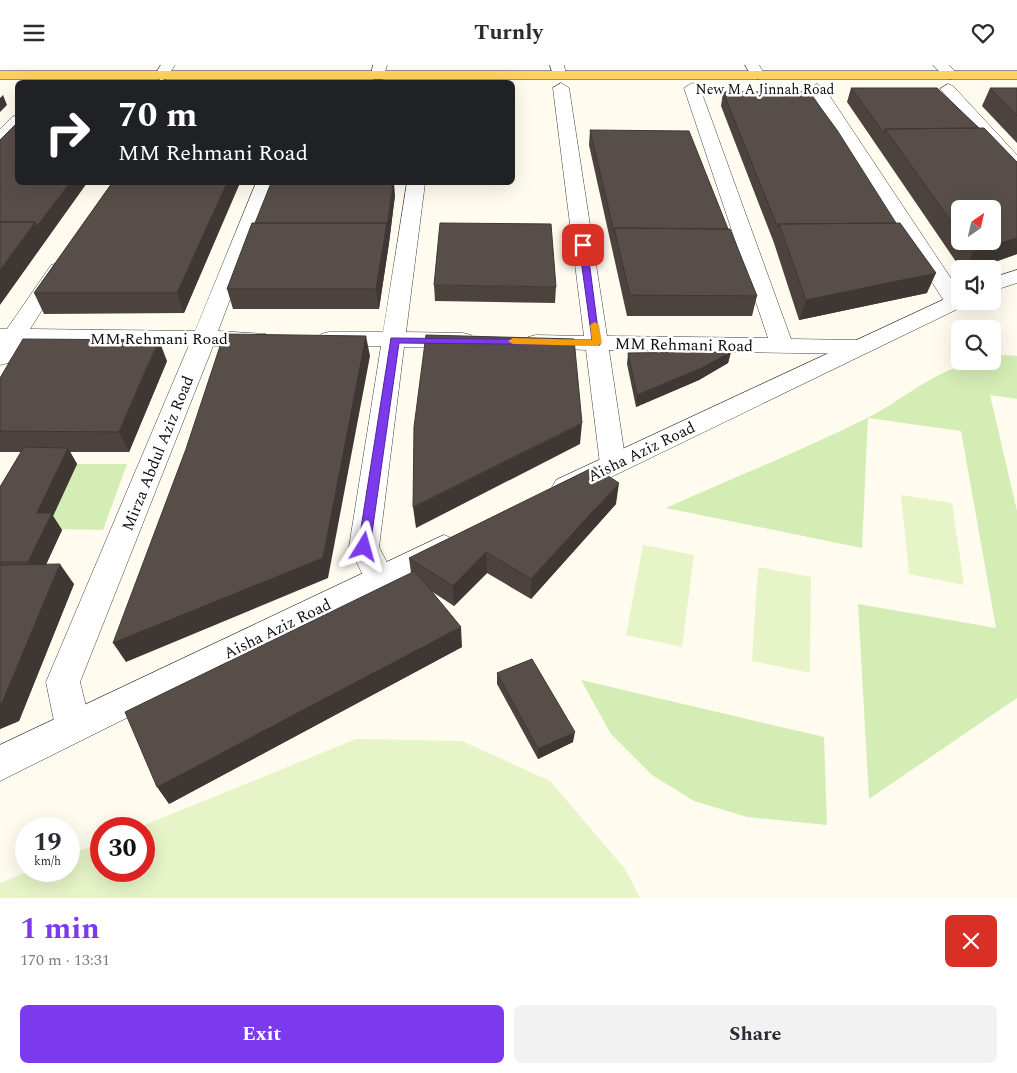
<!DOCTYPE html>
<html lang="en">
<head>
<meta charset="utf-8">
<style>
  :root { --surface:#fff; --page:#f2f2f3; --text:#2b2b33; --muted:#7c7c81; --accent:#7c3aed }
  body { margin:0; font-family:Spectral,serif; background:var(--page); color:var(--text); height:100vh; display:flex; flex-direction:column; font-size:19px; white-space:nowrap }
  * { box-sizing:border-box; margin:0 }
  p { font-size:16px; color:var(--muted) }
  .icon { flex:none; width:28px; height:28px; fill:none; stroke:currentColor; stroke-width:2; stroke-linecap:round; stroke-linejoin:round }
  .map { position:relative; height:833px; overflow:hidden }
  .details { display:flex; flex-direction:column; background:var(--surface); flex:1 }
  .details>* { flex:none }
  .guide { position:absolute; left:15px; top:15px; width:500px; height:105px; border-radius:8px; box-shadow:0 5px 20px #0002; background:#202124; color:#fff; overflow:hidden }
  .needle { width:32px; rotate:34deg }
  .tools { position:absolute; left:951px; top:135px; display:grid; gap:10px }
  .tools a { display:grid; place-items:center; width:50px; height:50px; border-radius:8px; background:var(--surface); box-shadow:0 5px 20px #0002; font-size:25px }
  .speed { position:absolute; left:15px; top:752px; display:flex; gap:10px; font-size:25px; font-weight:700; text-align:center }
  .speed>* { display:grid; place-content:center; width:65px; height:65px; border-radius:50%; background:var(--surface); box-shadow:0 5px 20px #0002; line-height:1 }
  .speed small { font-size:12px; font-weight:400 }
  .speed .limit { border:8px solid #d22; background:#fff; color:#111 }
  .pin { position:absolute; display:grid; place-items:center; width:42px; height:42px; color:#fff; margin:-21px; border-radius:10px; box-shadow:0 2px 8px #0006 }
  .me { position:absolute; width:55px; margin:-28px; rotate:8deg; stroke-linejoin:round; filter:drop-shadow(0 0 4px #0008) }
  .turn { display:flex; align-items:center; gap:18px; height:105px; padding:0 20px; font-size:22px }
  .turn .icon { width:65px; height:65px; stroke-width:2.5 }
  .turn b { display:block; font-size:35px; line-height:42px }
  .round { display:grid; place-items:center; flex:none; width:52px; height:52px; border-radius:8px; background:var(--page) }
  .head { display:flex; align-items:center; justify-content:space-between; height:85px; padding:0 20px }
  h1 { font-size:30px; font-weight:700; line-height:38px; color:var(--accent) }
  .primary-button { display:flex; gap:10px; margin-top:auto; padding:10px 20px }
  .primary-button a { flex:1; height:58px; border-radius:8px; background:var(--accent); color:#fff; font-size:20px; font-weight:700; line-height:58px; text-align:center }
  .primary-button a+a { background:var(--page); color:var(--text) }
  header { display:flex; justify-content:space-between; align-items:center; height:65px; padding:0 20px; background:var(--surface); font-size:22px; font-weight:700 }
  .map>svg:first-child { display:block }
</style>
</head>
<body>
<header><svg class="icon" aria-label="menu" viewBox="0 0 24 24"><path d="M4 6h16M4 12h16M4 18h16"/></svg>Turnly<svg class="icon" aria-label="heart" viewBox="0 0 24 24"><path d="M12 20l-8-8c-3-5 5-10 8-4 3-6 11-1 8 4z"/></svg></header>
<div class="map">
<svg width="1017" height="833" viewBox="0 0 1017 833">
  <rect width="100%" height="100%" fill="#fffbef"/>
  <!-- green -->
  <path fill="#d4edb4" d="M1004,290L1017,291V334L990,330L1017,446V633L869,734L858,539L996,563L961,366L868,353L862,483L666,443C733,413 801,386 867,353C909,332 943,296 992,296L993,292Z
    M77,399H127L103,465L47,464Z
    M581,615L824,672L827,760L747,752L694,736L652,710L611,669Z"/>
  <!-- pitch -->
  <path fill="#e6f4c7" d="M901,430L952,438L964,520L909,509Z
    M643,480L694,490L682,582L626,570Z
    M758,502L811,512L810,608L752,596Z
    M356,674L462,676L550,716L625,804L640,833H0V818L30,806H69V790L101,777V806H144V764H135Z"/>
  <g fill="none" stroke-linecap="round" stroke-linejoin="round">
    <defs>
      <path id="minor" d="M161,0H175L166,14L161,15L154,11Z
        M373,0H387L383,14H373L371,11Z
        M550,0H564L566,10L564,13H554Z
        M745,0H759L765,10L758,14L753,13Z
        M933,0H949L958,10L951,14L946,13Z
        M561,18L569,23L607,271L768,273L684,23L692,18L700,23L791,274L858,275L866,277L870,282L866,287L858,289L609,285L626,399L623,406L613,409L603,406L600,399L586,285L528,282L524,277L528,272L536,270L584,271L553,23Z
        M817,19L825,24L960,227V236H966L963,241L955,243L947,241L944,236L809,24Z
        M948,19L953,21L1017,90V106L1011,105L943,27L940,24Z
        M18,50V65L6,78L0,79V64L12,52Z
        M256,118H274L218,266L266,269L270,274L266,279L258,281H213L80,617L91,661L85,673L73,677L61,673L55,661L46,617L189,280L21,278L8,298L0,300V264H7L51,200L58,198L65,200L68,204L30,264L195,266Z
        M407,118H425L406,267L463,268L471,270L475,275L471,280L463,282H404L379,482L395,513L391,522L380,525L369,522L349,482L381,281H329L321,279L317,274L321,269L329,267H383Z"/>
      <path id="tertiary" d="M1017,205V218L992,226V213Z
        M960,227V236H969L968,239L576,429L566,432L556,429L552,422L556,415Z
        M444,470L454,474L459,482L454,490L0,716V680Z"/>
      <path id="primary" d="M0,6H1017V14H0Z"/>
    </defs>
    <!-- minor casing -->
    <use href="#minor" stroke="#414141" stroke-width="1"/>
    <!-- tertiary casing -->
    <use href="#tertiary" stroke="#414141" stroke-width="1"/>
    <!-- primary casing -->
    <use href="#primary" stroke="#1f1f1f" stroke-width="1"/>
    <!-- minor -->
    <use href="#minor" fill="#fff" fill-rule="evenodd"/>
    <!-- tertiary -->
    <use href="#tertiary" fill="#fff" fill-rule="evenodd"/>
    <!-- primary -->
    <use href="#primary" fill="#ffd15f" fill-rule="evenodd"/>
  </g>
  <!-- wall -->
  <path fill="#4c433f" fill-rule="evenodd" d="M851,23L979,63L1017,189L975,204H961L847,37ZM960,144L992,176H960Z
    M990,23H1017V78L982,41Z
    M723,27L927,228L799,255L774,178L721,41Z
    M590,65L728,164L757,231L752,251H627L589,80Z
    M112,118H240L184,248L44,249L34,228Z
    M395,130L389,178L379,244H233L227,224L255,158Z
    M434,220L556,222L555,238L435,236Z
    M731,287L728,298L699,315L636,342L627,299L628,288Z
    M167,296L129,387H70L77,399L53,451L62,465L46,499L74,519L19,656L0,664V422L21,387H0V313Z
    M616,439L531,534L487,508L454,541L431,526L462,582L169,739L411,508L409,493Z
    M497,608L573,677L538,694L497,619Z"/>
  <!-- shaded-wall -->
  <path fill="#3e3733" d="M3,30L7,40L0,47V33Z
    M70,118H87L0,240V205L35,157Z
    M227,118H234L236,126L184,248L177,228Z
    M234,118H240L236,126Z
    M393,118H394L395,130L389,178L387,162Z
    M387,158L389,178L379,244L376,224Z
    M1017,173V189L975,204H966L973,187Z
    M936,208L927,228L799,255L806,235Z
    M366,271L370,291L328,513L126,597L113,578Z
    M159,275L167,296L129,387L119,367Z
    M731,287L728,298L699,315L636,342L637,330Z
    M582,358L580,379L416,463L413,442Z
    M68,383L77,399L53,451L62,465L40,513L28,497L37,448Z
    M619,418L616,439L531,534V514Z
    M486,487L487,508L454,541L453,521Z
    M60,499L74,519L19,656L0,664V639Z
    M461,562L462,582L169,739L157,722Z
    M575,667L573,677L538,694V684Z"/>
  <!-- building -->
  <path fill="#584e49" stroke="#3e3733" d="M851,23H937L979,63L885,64L884,68Z
    M990,23H1017V51Z
    M723,27H809L837,65L896,158L779,159L778,163Z
    M18,57V118H70L37,161L35,157H0V75Z
    M984,63L1017,97V173L973,187L965,176H992V144H960V169L885,64Z
    M590,65L689,66L728,164L614,163V167Z
    M112,118H227L177,228H34Z
    M271,118H393L387,162V158H255Z
    M0,157H35L0,205Z
    M252,158H387L376,224H227Z
    M440,158L551,159L556,222L434,220Z
    M900,158L936,208L806,235L779,159Z
    M614,163L730,164L757,231L630,230Z
    M224,269L366,271L323,493L113,578L186,384Z
    M426,270L574,274L582,358L413,442L414,362Z
    M23,274L159,275L119,367L0,366V313Z
    M731,287L702,303L637,330L628,288Z
    M24,382L68,383L37,448H52L28,497H0V422Z
    M594,402L619,418L531,514L486,487L453,521L409,493Z
    M60,499L2,638L0,639V500Z
    M415,506L461,562L157,722L125,647Z
    M532,594L575,667L538,684L497,608Z"/>
  <!-- route -->
  <path fill="#7c3aed" stroke="#51269a" d="M583,177L587,180L600,280L399,278L370,482L364,486L359,485L358,482L391,273L592,275L579,180Z"/>
  <!-- slow -->
  <path fill="#f59e0b" d="M595,257L599,260L602,278L597,281L513,279L508,276L513,273L592,275L590,260Z"/>
  <g text-anchor="middle" stroke-width="5" stroke-linejoin="round" paint-order="stroke">
    <!-- far-street labels -->
    <g font-size="14" fill="#0e0e0e" stroke="#fff">
      <text x="765" y="29">New M A Jinnah Road</text>
    </g>
    <!-- street labels -->
    <g font-size="16" fill="#0e0e0e" stroke="#fff">
      <text x="159" y="279">MM Rehmani Road</text>
      <text transform="translate(684 279) rotate(1)" y="6">MM Rehmani Road</text>
      <text transform="translate(641 386) rotate(-26)" y="6">Aisha Aziz Road</text>
      <text transform="translate(157 388) rotate(-68)" y="6">Mirza Abdul Aziz Road</text>
      <text transform="translate(277 563) rotate(-26)" y="6">Aisha Aziz Road</text>
    </g>
  </g>
</svg>
<div class="tools">
<a><svg class="needle" viewBox="-14 -14 28 28"><path d="M0-13l5 13h-10z" fill="#e53935"/><path d="M0 13l5-13h-10z" fill="#7c7c81"/></svg></a>
<a><svg class="icon" aria-label="sound" viewBox="0 0 24 24"><path d="M4 9h4l5-4v14l-5-4H4zM17 9q2 3 0 6"/></svg></a>
<a><svg class="icon" aria-label="search" viewBox="0 0 24 24"><circle cx="10" cy="10" r="6"/><path d="M15 15l6 6"/></svg></a>
</div>
<div class="speed"><div>19<small>km/h</small></div><div class="limit">30</div></div>
<div class="pin" style="left:583px;top:180px;background:#d93025"><svg class="icon" aria-label="arrive" viewBox="0 0 24 24"><path d="M6 21V4h12l-3 4 3 4H6"/></svg></div>
<svg class="me" style="left:364px;top:482px" viewBox="-20 -20 40 40"><path d="M0-17L14 15 0 8-14 15z" fill="#7c3aed" stroke="#fff" stroke-width="4"/></svg>
<div class="guide">
<div class="turn"><svg class="icon" aria-label="right" viewBox="0 0 24 24"><path d="M7 20v-9h11M14 6l5 5-5 5"/></svg><div><b>70 m</b>MM Rehmani Road</div></div>
</div>
</div>
<section class="details">
<div class="head"><div><h1>1 min</h1><p>170 m · 13:31</p></div><a class="round" style="background:#d93025;color:#fff"><svg class="icon" aria-label="close" viewBox="0 0 24 24"><path d="M6 6l12 12M18 6L6 18"/></svg></a></div>
<div class="primary-button"><a>Exit</a><a>Share</a></div>
</section>
</body>
</html>
